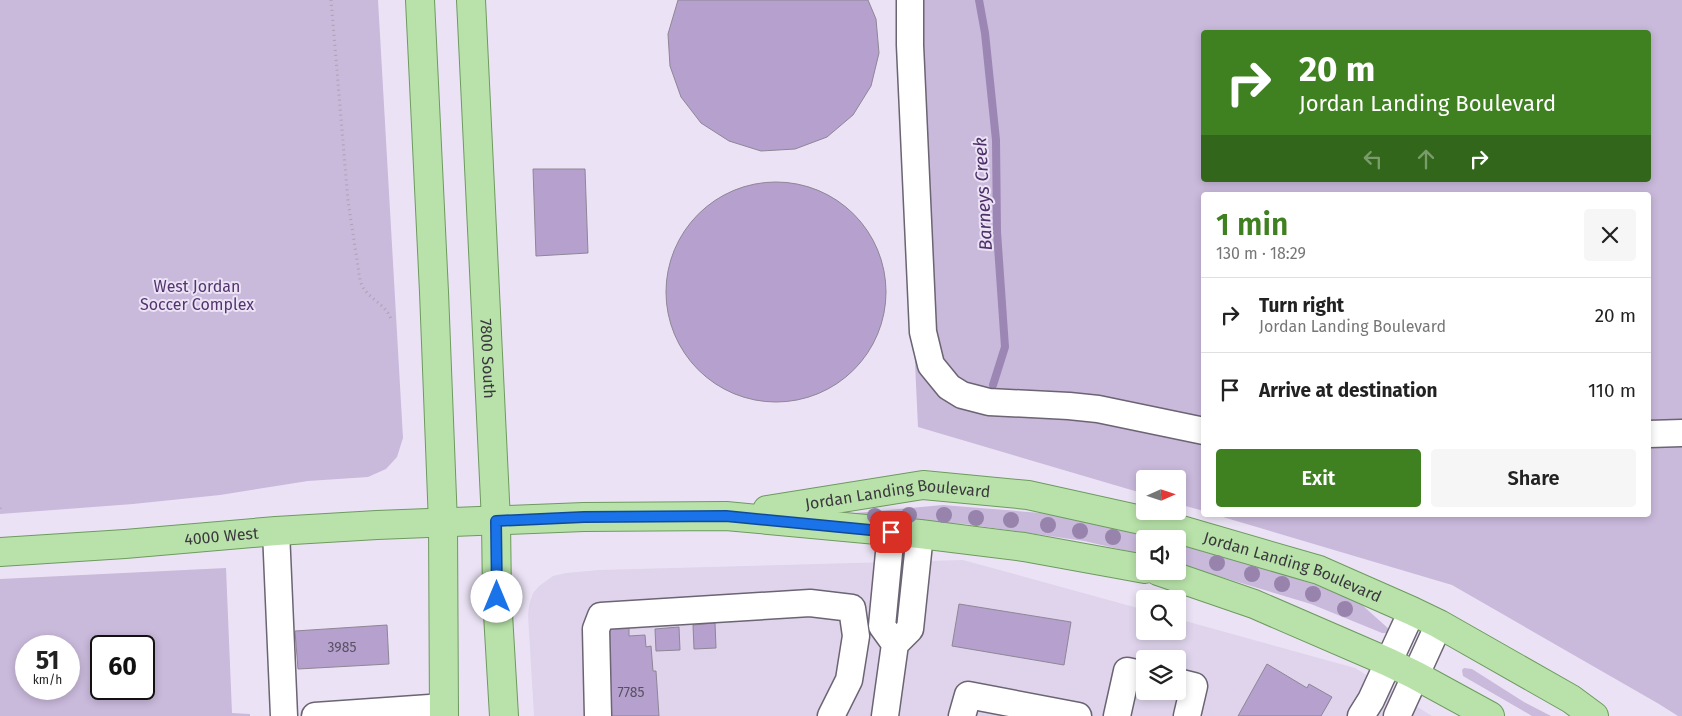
<!DOCTYPE html>
<html lang="en">
<head>
<meta charset="utf-8">
<style>
  :root { --surface:#fff; --page:#f6f6f6; --text:#222; --muted:#767676; --line:#e0e0e0; --accent:#3f8021 }
  body { margin:0; font-family:"Fira Sans",sans-serif; background:var(--page); color:var(--text); height:100vh; display:flex; flex-direction:column; font-size:19px; white-space:nowrap }
  * { box-sizing:border-box; margin:0 }
  p { font-size:16px; color:var(--muted) }
  .icon { flex:none; width:28px; height:28px; fill:none; stroke:currentColor; stroke-width:2; stroke-linecap:round; stroke-linejoin:round }
  .map { position:relative; flex:1; overflow:hidden }
  .details { position:absolute; left:1201px; top:192px; width:450px; height:325px; display:flex; flex-direction:column; background:var(--surface); border-radius:5px; box-shadow:0 2px 8px #0003 }
  .details>* { flex:none }
  .banner { position:absolute; left:1201px; top:30px; width:450px; height:152px; border-radius:5px; box-shadow:0 2px 8px #0003; background:#3f8021; color:#fff; overflow:hidden }
  .needle { width:32px; rotate:87deg }
  .buttons { position:absolute; left:1136px; top:470px; display:grid; gap:10px }
  .buttons a { display:grid; place-items:center; width:50px; height:50px; border-radius:5px; background:var(--surface); box-shadow:0 2px 8px #0003; font-size:25px }
  .speed { position:absolute; left:15px; top:635px; display:flex; gap:10px; font-size:25px; font-weight:700; text-align:center }
  .speed>* { display:grid; place-content:center; width:65px; height:65px; border-radius:50%; background:var(--surface); box-shadow:0 2px 8px #0003; line-height:1 }
  .speed small { font-size:12px; font-weight:400 }
  .speed .limit { border:2px solid #111; border-radius:8px; background:#fff; color:#111 }
  .pin { position:absolute; display:grid; place-items:center; width:42px; height:42px; color:#fff; margin:-21px; border-radius:10px; box-shadow:0 2px 8px #0006 }
  .me { position:absolute; width:55px; margin:-28px; rotate:0deg; stroke-linejoin:round; filter:drop-shadow(0 0 4px #0008) }
  .turn { display:flex; align-items:center; gap:18px; height:105px; padding:0 15px; font-size:22px }
  .turn .icon { width:65px; height:65px; stroke-width:2.5 }
  .turn b { display:block; font-size:35px; line-height:42px }
  .lanes { display:flex; align-items:center; height:48px; padding:0 15px; background:#0003; justify-content:center; gap:25px; direction:ltr }
  .lanes .off { opacity:.35 }
  .round { display:grid; place-items:center; flex:none; width:52px; height:52px; border-radius:5px; background:var(--page) }
  .overview { display:flex; align-items:center; justify-content:space-between; height:85px; padding:0 15px }
  h1 { font-size:30px; font-weight:600; line-height:38px; color:var(--accent) }
  .button { display:flex; gap:10px; margin-top:auto; padding:10px 15px }
  .button a { flex:1; height:58px; border-radius:5px; background:var(--accent); color:#fff; font-size:20px; font-weight:600; line-height:58px; text-align:center }
  .button a+a { background:var(--page); color:var(--text) }
  ul { padding:0; list-style:none }
  li { display:flex; align-items:center; gap:15px; height:75px; padding:0 15px; border-top:1px solid var(--line) }
  li div { flex:1 }
  li b { display:block; font-size:19px }
  li em { font-style:normal }
  .map>svg:first-child { display:block }
</style>
</head>
<body>
<div class="map">
<svg width="1682" height="716" viewBox="0 0 1682 716">
  <rect width="100%" height="100%" fill="#ebe3f5"/>
  <!-- built -->
  <path fill="#dfd4ec" fill-rule="evenodd" d="M963,560L1145,610V631H1178V619L1355,668L1432,716H534L528,615L529,606L533,593L539,586L553,576L566,573L599,570ZM1145,659H1178V691H1145Z"/>
  <!-- green -->
  <path fill="#c9b9db" fill-rule="evenodd" d="M0,0H378L403,438L397,457L386,469L368,477L308,481L220,495L133,504L0,514Z
    M898,0H1682V716H1678L1659,704L1452,585L1216,515H1649V195H1204V511L1178,504V479H1145V494L918,427ZM1204,32H1649V180H1204Z
    M943,505L1041,513L1140,531L1166,539H1145V555L1084,541L965,524L852,518L855,513Z
    M1178,542L1226,556L1316,585L1361,604L1390,630L1388,633H1382L1311,604L1178,564Z
    M226,568L232,713L250,714V716H0V579ZM26,646H69V689H26ZM144,646V689H101V646Z
    M1464,668L1472,669L1524,702L1551,716H1532L1463,676L1462,670Z"/>
  <g fill="none" stroke-linecap="round" stroke-linejoin="round">
    <!-- stream -->
    <path stroke="#9c86b3" stroke-width="8" d="M979,0L985,33L996,140L997,232L1005,347L993,385"/>
  </g>
  <!-- building -->
  <path fill="#b6a0ce" stroke="#8e8696" d="M678,0H868L876,19L879,53L871,86L853,115L827,137L795,149L761,151L729,141L701,123L681,97L670,66L668,34Z
    M533,169H585L588,253L536,256Z
    M666 292a110 110 0 1 1 220 0a110 110 0 1 1-220 0Z
    M959,604L1071,622L1064,665L952,646Z
    M715,623L716,648L694,649L693,625Z
    M387,625L389,664L298,669L295,631Z
    M629,627V636L645,635L646,647L651,646L653,671H656L659,716H605L606,628Z
    M679,627L680,650L656,651L655,629Z
    M1267,664L1307,688L1309,684L1332,697L1321,716H1238Z"/>
  <g fill="none" stroke-linecap="round" stroke-linejoin="round">
    <defs>
      <path id="minor" d="M910,0V45L923,332L931,365L949,387L962,395L989,402L1069,406L1098,409L1204,431
        M1649,434L1682,433
        M276,531L284,716
        M891,532L882,626L895,644
        M1178,682L1194,686L1187,716
        M315,716L444,707
        M598,716L596,629L601,616L810,603L852,608L856,636L849,680L831,716
        M885,716L895,644L910,629L920,534
        M962,716L968,695L1078,716
        M1117,716L1127,671L1145,675
        M1361,716L1371,700L1412,611
        M1397,716L1439,624"/>
      <g id="major">
        <path d="M420,0L434,292L443,523L444,716"/>
        <path id="s1" d="M471,0L496,521L497,597L504,716"/>
        <path id="s2" d="M767,510L923,485L1028,495L1164,525L1319,570L1412,611L1439,624L1571,699L1594,716"/>
        <path id="s3" d="M0,552L125,544L276,531L377,525L584,517L726,516L920,534L1024,547L1145,569"/>
        <path d="M1158,571L1254,604L1388,662L1415,675L1490,716"/>
      </g>
    </defs>
    <!-- minor casing -->
    <use href="#minor" stroke="#6b6473" stroke-width="29"/>
    <!-- major casing -->
    <use href="#major" stroke="#6e9a5f" stroke-width="30"/>
    <!-- path -->
    <path stroke="#aaa3b1" stroke-width="3" stroke-dasharray="1 4" stroke-linecap="butt" d="M331,0L348,201L360,280C365,299 384,301 391,319
      M0,508L1,510"/>
    <!-- minor -->
    <use href="#minor" stroke="#fff" stroke-width="26"/>
    <!-- major -->
    <use href="#major" stroke="#b8e2a9" stroke-width="28"/>
  </g>
  <!-- trees -->
  <g fill="#9783ab">
    <circle cx="909" cy="515" r="8"/>
    <circle cx="944" cy="515" r="8"/>
    <circle cx="875" cy="516" r="8"/>
    <circle cx="976" cy="518" r="8"/>
    <circle cx="1011" cy="520" r="8"/>
    <circle cx="1048" cy="525" r="8"/>
    <circle cx="1080" cy="531" r="8"/>
    <circle cx="1113" cy="537" r="8"/>
    <circle cx="1217" cy="563" r="8"/>
    <circle cx="1252" cy="574" r="8"/>
    <circle cx="1282" cy="584" r="8"/>
    <circle cx="1313" cy="594" r="8"/>
    <circle cx="1345" cy="609" r="8"/>
  </g>
  <g fill="none" stroke-linecap="round" stroke-linejoin="round">
    <defs>
      <path id="route" d="M497,597L496,521L584,517L726,516L891,532"/>
    </defs>
    <!-- route casing -->
    <use href="#route" stroke="#114b97" stroke-width="12"/>
    <!-- route -->
    <use href="#route" stroke="#1a73e8" stroke-width="9"/>
  </g>
  <g text-anchor="middle" stroke-width="4" stroke-linejoin="round" paint-order="stroke">
    <!-- number labels -->
    <g font-size="14" fill="#5a5263">
      <text x="342" y="652">3985</text>
      <text x="631" y="697">7785</text>
    </g>
    <!-- park labels -->
    <g font-size="16" fill="#53346e" stroke="#ebe3f5">
      <text x="197" y="292">West Jordan<tspan x="197" dy="18">Soccer Complex</tspan></text>
    </g>
    <!-- street labels -->
    <g font-size="16" fill="#3b383f" stroke="#ebe3f5">
      <text dy="6" stroke="none"><textPath href="#s1" startOffset="359">7800 South</textPath></text>
      <text dy="6" stroke="none"><textPath href="#s2" startOffset="132">Jordan Landing Boulevard</textPath></text>
      <text dy="6" stroke="none"><textPath href="#s3" startOffset="222">4000 West</textPath></text>
      <text dy="6" stroke="none"><textPath href="#s2" startOffset="538">Jordan Landing Boulevard</textPath></text>
    </g>
    <!-- water labels -->
    <g font-size="18" font-style="italic" fill="#4d2f68" stroke="#ebe3f5">
      <text transform="translate(983 194) rotate(-93)" y="6">Barneys Creek</text>
    </g>
  </g>
</svg>
<div class="buttons">
<a><svg class="needle" viewBox="-14 -14 28 28"><path d="M0-13l5 13h-10z" fill="#e53935"/><path d="M0 13l5-13h-10z" fill="#767676"/></svg></a>
<a><svg class="icon" aria-label="sound" viewBox="0 0 24 24"><path d="M4 9h4l5-4v14l-5-4H4zM17 9q2 3 0 6"/></svg></a>
<a><svg class="icon" aria-label="search" viewBox="0 0 24 24"><circle cx="10" cy="10" r="6"/><path d="M15 15l6 6"/></svg></a>
<a><svg class="icon" aria-label="layers" viewBox="0 0 24 24"><path d="M12 4l9 5-9 5-9-5zM3 14l9 5 9-5"/></svg></a>
</div>
<div class="speed"><div>51<small>km/h</small></div><div class="limit">60</div></div>
<div class="pin" style="left:891px;top:532px;background:#d93025"><svg class="icon" aria-label="arrive" viewBox="0 0 24 24"><path d="M6 21V4h12l-3 4 3 4H6"/></svg></div>
<svg class="me" style="left:497px;top:597px" viewBox="-20 -20 40 40"><circle r="19" fill="#fff"/><path d="M0-13L10 11 0 6-10 11z" fill="#1a73e8"/></svg>
<div class="banner">
<div class="turn"><svg class="icon" aria-label="right" viewBox="0 0 24 24"><path d="M7 20v-9h11M14 6l5 5-5 5"/></svg><div><b>20 m</b>Jordan Landing Boulevard</div></div>
<div class="lanes"><svg class="icon off" aria-label="left" viewBox="0 0 24 24"><path d="M17 20v-9H6M10 6l-5 5 5 5"/></svg><svg class="icon off" aria-label="ahead" viewBox="0 0 24 24"><path d="M12 20V5M6 11l6-6 6 6"/></svg><svg class="icon" aria-label="right" viewBox="0 0 24 24"><path d="M7 20v-9h11M14 6l5 5-5 5"/></svg></div>
</div>
<section class="details">
<div class="overview"><div><h1>1 min</h1><p>130 m · 18:29</p></div><a class="round"><svg class="icon" aria-label="close" viewBox="0 0 24 24"><path d="M6 6l12 12M18 6L6 18"/></svg></a></div>
<ul>
<li><svg class="icon" aria-label="right" viewBox="0 0 24 24"><path d="M7 20v-9h11M14 6l5 5-5 5"/></svg><div><b>Turn right</b><p>Jordan Landing Boulevard</p></div><em>20 m</em></li>
<li><svg class="icon" aria-label="arrive" viewBox="0 0 24 24"><path d="M6 21V4h12l-3 4 3 4H6"/></svg><div><b>Arrive at destination</b></div><em>110 m</em></li>
</ul>
<div class="button"><a>Exit</a><a>Share</a></div>
</section>
</div>
</body>
</html>
